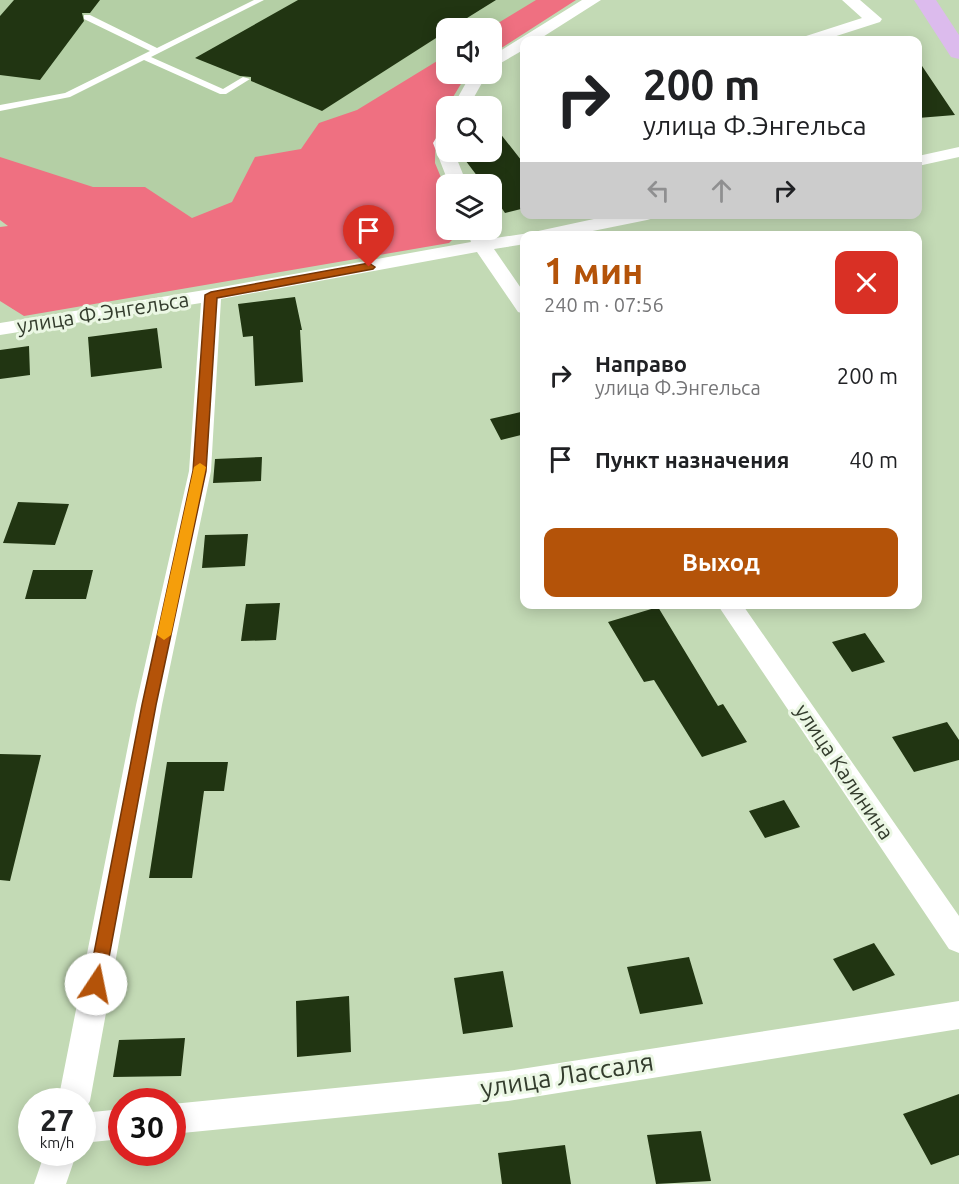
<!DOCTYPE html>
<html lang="ru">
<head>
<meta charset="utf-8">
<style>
  :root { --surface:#fff; --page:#f6f6f6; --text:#202124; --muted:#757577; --accent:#b45309 }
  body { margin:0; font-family:Ubuntu,sans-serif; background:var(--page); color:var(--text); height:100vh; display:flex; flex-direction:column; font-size:22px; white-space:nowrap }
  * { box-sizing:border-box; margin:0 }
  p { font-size:20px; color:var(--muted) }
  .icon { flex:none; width:33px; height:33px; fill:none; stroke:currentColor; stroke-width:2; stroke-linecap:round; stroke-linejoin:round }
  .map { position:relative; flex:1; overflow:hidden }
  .drawer { position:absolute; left:520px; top:231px; width:402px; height:378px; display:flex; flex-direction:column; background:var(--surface); border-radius:12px; box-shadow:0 3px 15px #0003 }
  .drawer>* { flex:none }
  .hud { position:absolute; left:520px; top:36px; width:402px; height:183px; border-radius:12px; box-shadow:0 3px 15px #0003; background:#fff; color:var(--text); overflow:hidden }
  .controls { position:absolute; left:436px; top:18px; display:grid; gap:12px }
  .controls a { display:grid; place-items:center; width:66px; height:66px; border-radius:12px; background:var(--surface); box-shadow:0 3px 15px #0003; font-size:30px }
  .speed { position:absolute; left:18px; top:1088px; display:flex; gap:12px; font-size:30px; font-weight:700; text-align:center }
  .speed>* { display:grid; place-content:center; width:78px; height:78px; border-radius:50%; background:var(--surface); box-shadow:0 3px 15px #0003; line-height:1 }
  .speed small { font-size:15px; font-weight:400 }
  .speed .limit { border:9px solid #d22; background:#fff; color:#111 }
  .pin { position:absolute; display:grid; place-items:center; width:51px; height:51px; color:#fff; margin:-62px -26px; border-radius:50% 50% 50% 0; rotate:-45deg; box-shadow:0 0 6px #0007 }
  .pin .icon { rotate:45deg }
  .me { position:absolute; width:66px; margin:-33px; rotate:11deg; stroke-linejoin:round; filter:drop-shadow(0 0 4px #0008) }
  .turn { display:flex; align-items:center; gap:21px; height:126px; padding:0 24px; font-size:27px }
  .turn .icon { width:78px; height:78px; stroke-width:2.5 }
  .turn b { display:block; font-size:42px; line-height:51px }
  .lanes { display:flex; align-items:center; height:57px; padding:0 24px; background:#0003; justify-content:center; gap:30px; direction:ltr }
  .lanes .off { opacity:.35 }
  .round { display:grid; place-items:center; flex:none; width:63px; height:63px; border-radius:12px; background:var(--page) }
  .headline { display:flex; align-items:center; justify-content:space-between; height:102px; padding:0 24px }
  h1 { font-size:36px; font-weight:600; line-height:45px; color:var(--accent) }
  .primary-button { display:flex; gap:12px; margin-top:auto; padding:12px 24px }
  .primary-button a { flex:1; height:69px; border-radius:12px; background:var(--accent); color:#fff; font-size:24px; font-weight:600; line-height:69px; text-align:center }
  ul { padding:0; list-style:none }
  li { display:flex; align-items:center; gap:18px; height:84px; padding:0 24px }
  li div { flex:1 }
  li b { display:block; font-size:22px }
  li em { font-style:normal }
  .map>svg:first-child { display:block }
</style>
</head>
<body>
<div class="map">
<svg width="959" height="1184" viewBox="0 0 959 1184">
  <rect width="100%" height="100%" fill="#c3dab5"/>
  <!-- built -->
  <path fill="#b4cfa5" d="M0,0H557L492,28H447V69L406,245L12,309L16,226L0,215Z"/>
  <!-- forest -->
  <path fill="#ef7081" d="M536,0H576L492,54V28H490Z
    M447,55V74H467L436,125L435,163L447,192V230H462L449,243L24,316L0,301V227L8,226L0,220V157L93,187H145L192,218L232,202L255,157L301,149L319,123L357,110Z"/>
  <!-- building -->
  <path fill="#213512" d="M14,0H100L90,13H82L84,21L40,80L0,75V16Z
    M298,0H496L451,28H447V31L322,111L251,81V77L240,76L195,58Z
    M918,60L955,115L918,118Z
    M492,123L525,165V208L505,213L492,194V184H485L481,181L459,152H492Z
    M295,297L302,330H300L303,382L255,386L253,336L243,337L238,304Z
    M157,328L162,368L91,377L88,337Z
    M29,346L30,375L0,379V350Z
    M525,411V434L501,440L490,419Z
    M262,457L261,481L213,483L215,459Z
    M18,502L69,504L55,545L3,543Z
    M248,534L245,566L202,568L205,535Z
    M33,570H93L86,599H25Z
    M280,603L276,640L241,641L246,604Z
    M658,607L718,706L723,704L747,742L702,757L654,680L644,682L608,622Z
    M865,633L885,662L852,672L832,642Z
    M947,722L959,740V760L914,772L892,737Z
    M0,754L41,755L10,881L0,880Z
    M167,762H228L224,791H204L192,878H149Z
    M784,800L800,827L765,838L749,811Z
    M874,943L895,975L853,991L833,959Z
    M689,957L703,1004L640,1014L627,967Z
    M503,971L513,1027L463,1034L454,978Z
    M349,996L351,1052L297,1057L296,1001Z
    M185,1038L181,1076L113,1077L119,1040Z
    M959,1094V1155L931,1165L903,1114Z
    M701,1131L711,1181L656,1184L647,1135Z
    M565,1145L571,1184H502L498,1153Z"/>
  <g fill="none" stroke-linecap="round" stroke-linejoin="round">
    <!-- lane -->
    <path fill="#fff" fill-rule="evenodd" d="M254,0H264L151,57L223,89L243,77L250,79L226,94H220L144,60L70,97L0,111V105L65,93L150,51L84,19V15H90L157,48Z"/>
    <!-- street -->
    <path fill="#fff" fill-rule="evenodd" d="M582,0H601L538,40H525V49L492,68V56Z
      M842,0H860L882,19L880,22L824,40H801L803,37L862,18Z
      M471,74H487L469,106H453Z
      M447,129V152H454L467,184H449L433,143L441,130Z
      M959,147V157L918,166V156Z
      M617,214H656L654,218L647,220L568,236H525V244L494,249L525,294V314L518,312L477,252L221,299L211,471L162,705L90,1101L83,1113L122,1109V1139L82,1143V1101H58L136,705L189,471L201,303L0,335V323L211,289L471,242L467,230H485L489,239L529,233Z
      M717,604H742L959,916V953L949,949Z
      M959,1001V1029L508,1101L172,1134V1104L508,1071Z
      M45,1152H77L66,1184H34Z"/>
    <!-- primary -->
    <path fill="#dcbbed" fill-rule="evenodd" d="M914,0H936L959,35V59L951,57Z"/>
  </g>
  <!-- route -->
  <path fill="#b45309" stroke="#753606" stroke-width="1.5" d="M369,263L375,267L373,269L217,298L206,471L156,705L104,984L102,990L96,992L90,990L88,984L142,705L193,471L205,295L211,292Z"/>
  <!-- slow -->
  <path fill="#f59e0b" d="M200,463L206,467L171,635L164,640L157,635L194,467Z"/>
  <g text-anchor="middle" stroke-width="6" stroke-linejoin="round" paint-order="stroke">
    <!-- street labels -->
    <g font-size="21" fill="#333c2d" stroke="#ebf7e4">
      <text transform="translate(103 313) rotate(-9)" y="7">улица Ф.Энгельса</text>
      <text transform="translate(844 772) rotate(56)" y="7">улица Калинина</text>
    </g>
    <!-- near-street labels -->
    <g font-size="26" fill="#333c2d" stroke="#ebf7e4">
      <text transform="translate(567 1075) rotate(-9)" y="9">улица Лассаля</text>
    </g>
  </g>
</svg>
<div class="controls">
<a><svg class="icon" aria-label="sound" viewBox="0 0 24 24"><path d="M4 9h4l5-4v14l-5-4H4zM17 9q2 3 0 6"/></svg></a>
<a><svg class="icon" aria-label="search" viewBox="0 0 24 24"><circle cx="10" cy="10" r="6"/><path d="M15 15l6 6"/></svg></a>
<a><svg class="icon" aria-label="layers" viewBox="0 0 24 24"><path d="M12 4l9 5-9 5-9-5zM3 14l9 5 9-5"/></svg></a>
</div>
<div class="speed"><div>27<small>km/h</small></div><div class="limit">30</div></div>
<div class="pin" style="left:369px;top:267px;background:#d93025"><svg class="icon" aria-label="arrive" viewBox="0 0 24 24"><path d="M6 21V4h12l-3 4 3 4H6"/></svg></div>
<svg class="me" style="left:96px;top:984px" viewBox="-20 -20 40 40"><circle r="19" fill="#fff"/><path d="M0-13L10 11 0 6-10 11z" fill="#b45309"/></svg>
<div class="hud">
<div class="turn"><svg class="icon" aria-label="right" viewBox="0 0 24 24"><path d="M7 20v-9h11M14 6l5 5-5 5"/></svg><div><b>200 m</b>улица Ф.Энгельса</div></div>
<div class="lanes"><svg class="icon off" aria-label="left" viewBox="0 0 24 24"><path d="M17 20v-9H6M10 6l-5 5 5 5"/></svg><svg class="icon off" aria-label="ahead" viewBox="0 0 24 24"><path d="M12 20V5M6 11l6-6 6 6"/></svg><svg class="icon" aria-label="right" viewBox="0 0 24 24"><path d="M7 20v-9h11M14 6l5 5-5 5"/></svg></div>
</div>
<section class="drawer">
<div class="headline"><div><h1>1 мин</h1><p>240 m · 07:56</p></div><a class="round" style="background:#d93025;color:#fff"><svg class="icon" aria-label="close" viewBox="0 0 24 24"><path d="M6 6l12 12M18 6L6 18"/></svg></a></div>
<ul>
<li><svg class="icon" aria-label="right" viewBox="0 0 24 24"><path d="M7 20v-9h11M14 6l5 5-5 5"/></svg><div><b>Направо</b><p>улица Ф.Энгельса</p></div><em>200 m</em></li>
<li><svg class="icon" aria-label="arrive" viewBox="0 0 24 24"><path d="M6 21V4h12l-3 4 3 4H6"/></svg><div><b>Пункт назначения</b></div><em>40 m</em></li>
</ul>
<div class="primary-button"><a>Выход</a></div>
</section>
</div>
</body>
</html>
